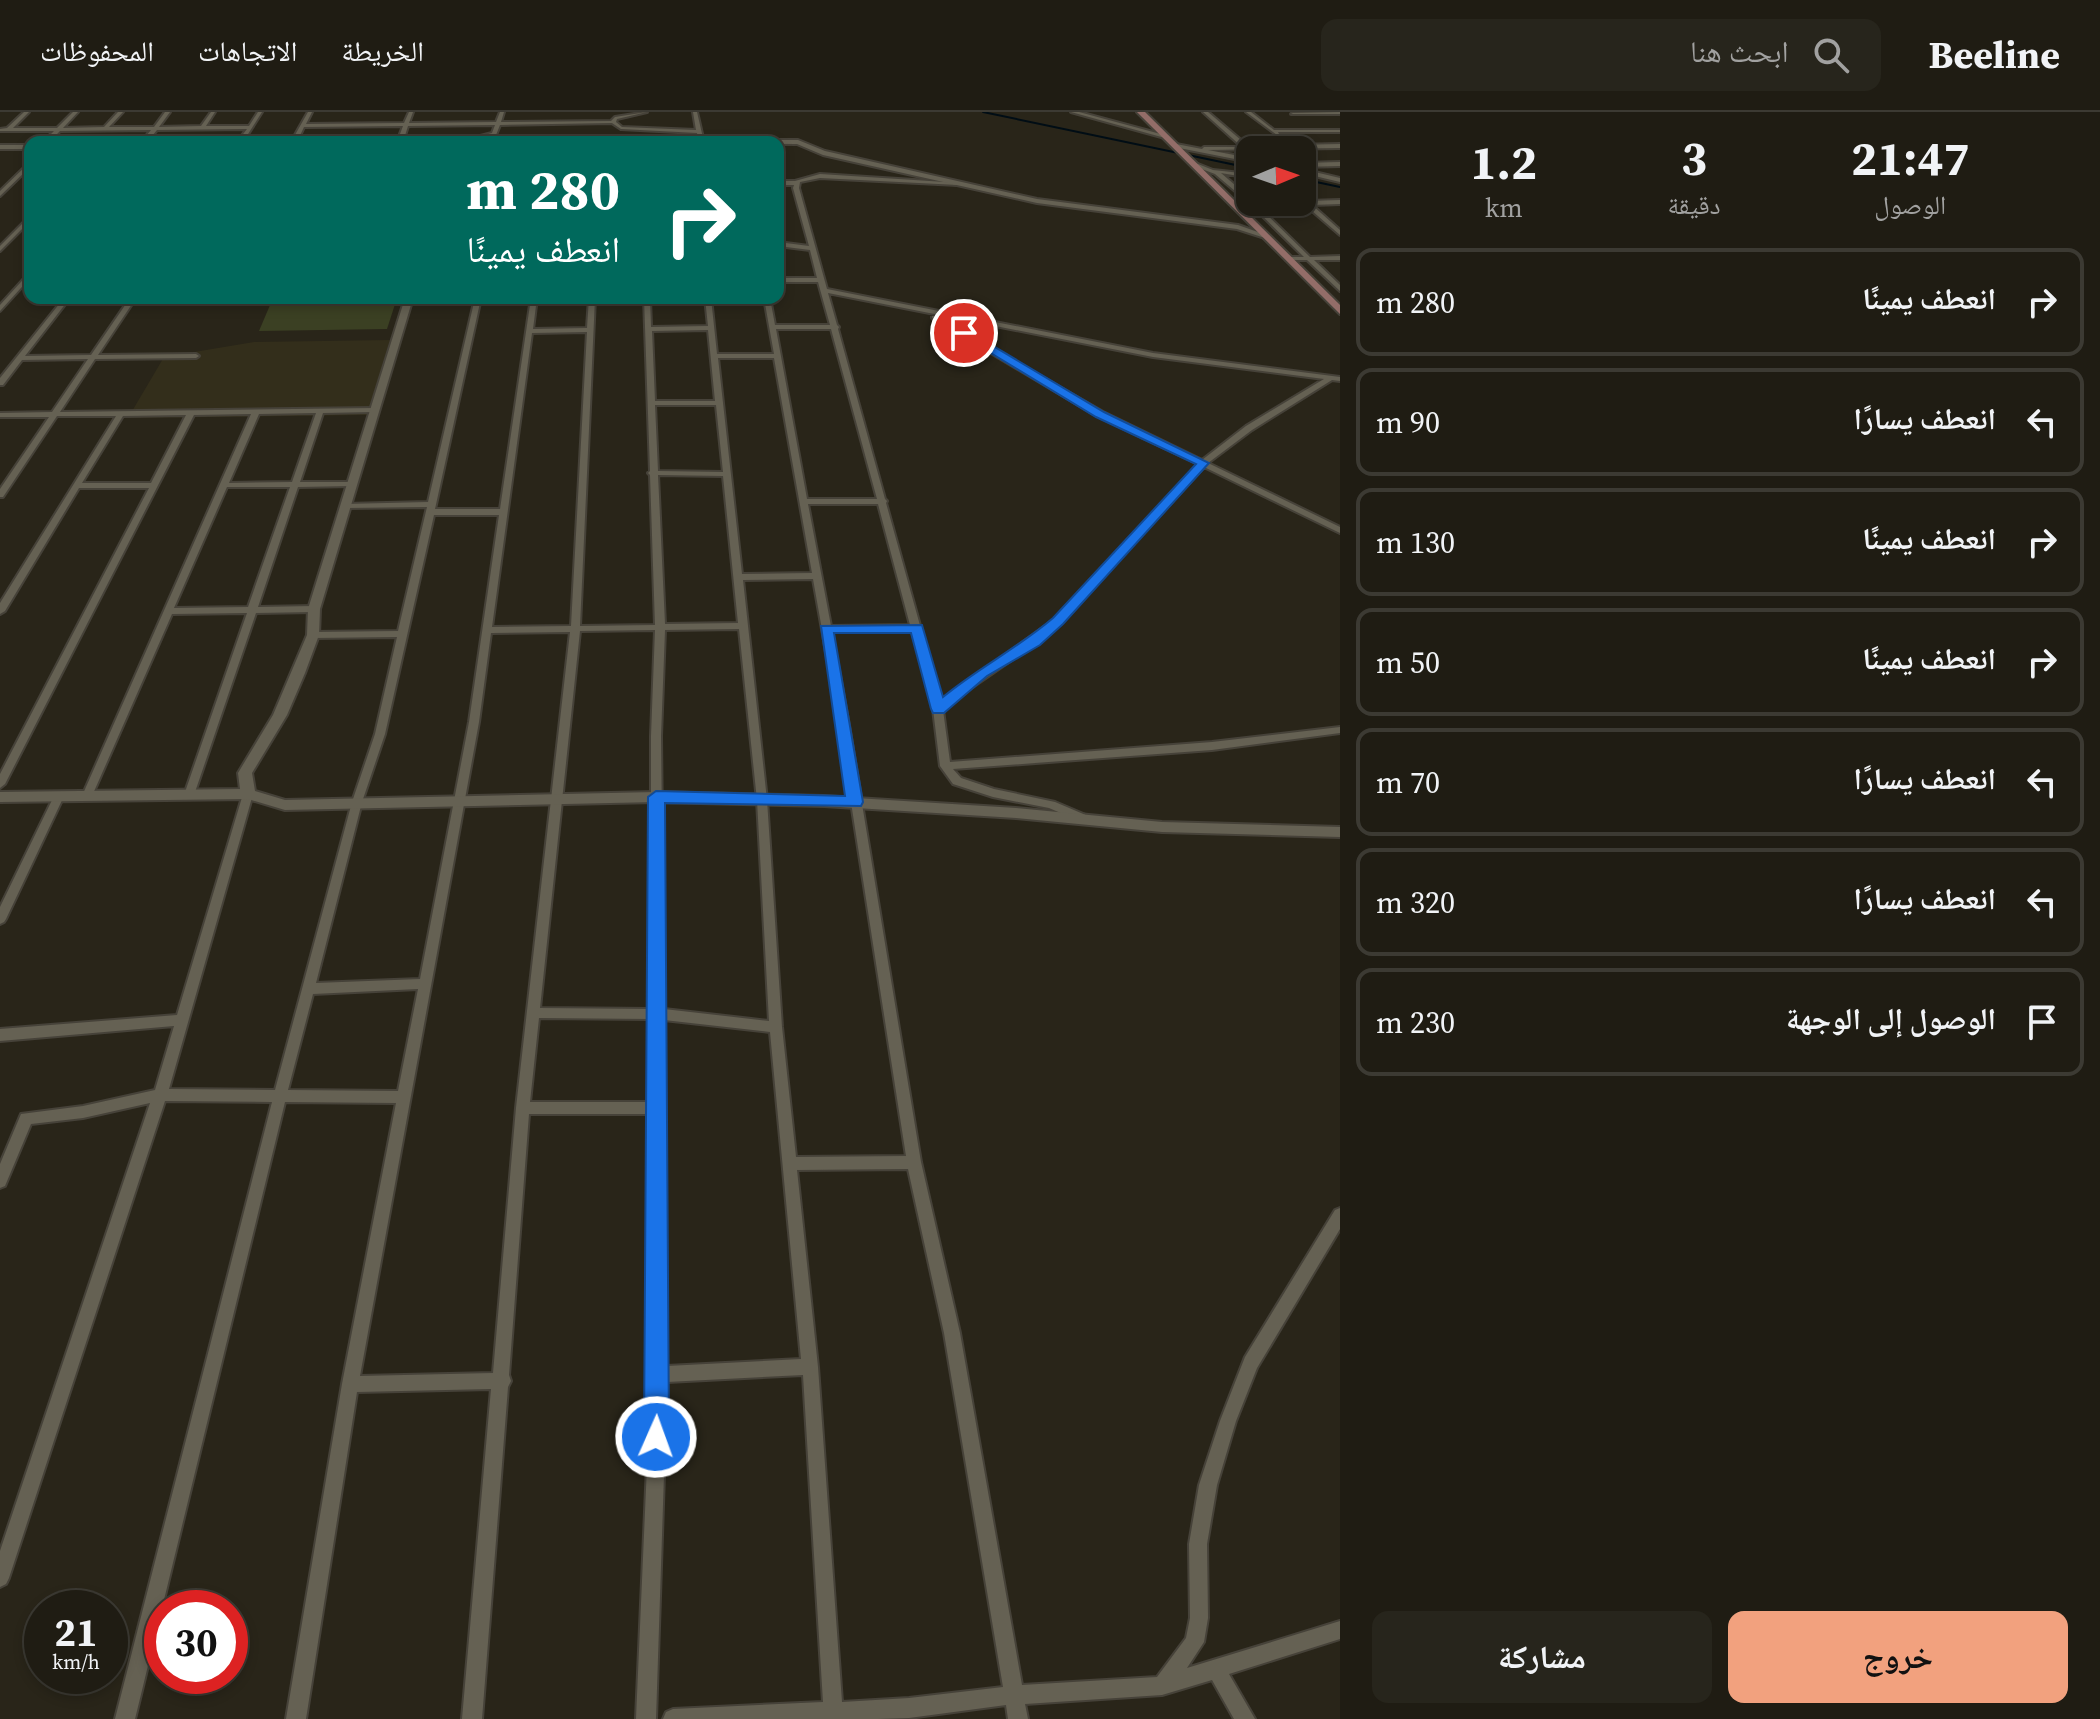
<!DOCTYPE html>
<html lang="ar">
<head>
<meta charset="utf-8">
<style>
  :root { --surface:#1f1c13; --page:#27251c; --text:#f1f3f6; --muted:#a1a1a0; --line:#3c3a33; --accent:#f2a17e }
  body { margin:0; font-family:"Source Serif 4","Noto Naskh Arabic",serif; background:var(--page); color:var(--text); direction:rtl; height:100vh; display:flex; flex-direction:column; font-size:30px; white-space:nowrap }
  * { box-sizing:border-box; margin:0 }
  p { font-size:26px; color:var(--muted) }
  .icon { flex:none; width:44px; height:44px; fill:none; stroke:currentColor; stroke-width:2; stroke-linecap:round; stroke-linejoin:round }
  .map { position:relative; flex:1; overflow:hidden; direction:ltr }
  .side { display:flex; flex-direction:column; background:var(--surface); width:760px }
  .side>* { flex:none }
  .top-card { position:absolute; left:24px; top:24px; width:760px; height:168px; border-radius:16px; box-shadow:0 4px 12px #0003,0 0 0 2px var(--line); direction:rtl; background:#00695c; color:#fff; overflow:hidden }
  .needle { width:52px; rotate:88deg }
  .tools { position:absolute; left:1236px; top:24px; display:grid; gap:16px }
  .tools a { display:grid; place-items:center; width:80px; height:80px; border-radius:16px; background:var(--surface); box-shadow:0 4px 12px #0003,0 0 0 2px var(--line); font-size:40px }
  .speed { position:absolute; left:24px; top:1478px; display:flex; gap:16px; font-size:40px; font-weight:700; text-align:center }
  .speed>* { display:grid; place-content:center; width:104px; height:104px; border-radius:50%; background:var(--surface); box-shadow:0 4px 12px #0003,0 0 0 2px var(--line); line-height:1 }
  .speed small { font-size:20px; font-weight:400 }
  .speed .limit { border:12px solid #d22; background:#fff; color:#111 }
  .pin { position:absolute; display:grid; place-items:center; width:68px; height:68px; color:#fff; margin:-34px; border:4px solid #fff; border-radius:50%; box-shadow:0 2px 8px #0007 }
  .me { position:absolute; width:88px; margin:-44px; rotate:2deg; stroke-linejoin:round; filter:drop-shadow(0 0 6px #0008) }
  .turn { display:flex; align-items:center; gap:28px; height:168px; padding:0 32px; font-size:36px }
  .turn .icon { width:104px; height:104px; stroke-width:2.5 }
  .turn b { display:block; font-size:56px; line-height:68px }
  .eta { display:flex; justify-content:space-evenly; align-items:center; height:136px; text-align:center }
  .eta b { font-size:48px; font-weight:700; line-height:56px }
  .cta { display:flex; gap:16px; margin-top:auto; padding:16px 32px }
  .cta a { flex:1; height:92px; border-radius:16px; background:var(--accent); color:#111; font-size:32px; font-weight:700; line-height:92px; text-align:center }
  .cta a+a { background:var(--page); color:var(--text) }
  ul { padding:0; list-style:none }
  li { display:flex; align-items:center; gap:24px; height:108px; margin:0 16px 12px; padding:0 16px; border:4px solid var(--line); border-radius:16px }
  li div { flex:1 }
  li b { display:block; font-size:30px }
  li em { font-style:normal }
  header { display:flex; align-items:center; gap:48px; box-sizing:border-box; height:112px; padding:0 40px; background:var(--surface); border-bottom:2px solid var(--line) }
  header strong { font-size:38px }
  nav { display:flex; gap:44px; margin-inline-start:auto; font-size:28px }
  .search { width:560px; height:72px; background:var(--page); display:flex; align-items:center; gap:20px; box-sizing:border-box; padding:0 28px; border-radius:16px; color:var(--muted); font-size:30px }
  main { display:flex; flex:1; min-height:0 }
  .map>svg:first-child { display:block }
</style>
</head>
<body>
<header>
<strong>Beeline</strong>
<div class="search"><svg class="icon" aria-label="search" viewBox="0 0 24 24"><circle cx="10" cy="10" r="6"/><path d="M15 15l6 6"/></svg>ابحث هنا</div>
<nav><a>الخريطة</a><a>الاتجاهات</a><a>المحفوظات</a></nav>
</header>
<main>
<section class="side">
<div class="eta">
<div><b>21:47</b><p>الوصول</p></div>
<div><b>3</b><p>دقيقة</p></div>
<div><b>1.2</b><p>km</p></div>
</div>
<ul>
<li><svg class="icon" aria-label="right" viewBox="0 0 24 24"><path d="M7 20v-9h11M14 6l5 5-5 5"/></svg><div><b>انعطف يمينًا</b></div><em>280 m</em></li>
<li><svg class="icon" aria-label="left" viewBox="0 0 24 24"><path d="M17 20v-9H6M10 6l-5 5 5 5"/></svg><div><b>انعطف يسارًا</b></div><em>90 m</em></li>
<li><svg class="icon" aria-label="right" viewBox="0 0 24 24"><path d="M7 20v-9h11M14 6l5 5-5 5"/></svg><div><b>انعطف يمينًا</b></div><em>130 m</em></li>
<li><svg class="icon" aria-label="right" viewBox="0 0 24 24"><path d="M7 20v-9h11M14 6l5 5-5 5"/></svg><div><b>انعطف يمينًا</b></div><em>50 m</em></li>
<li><svg class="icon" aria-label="left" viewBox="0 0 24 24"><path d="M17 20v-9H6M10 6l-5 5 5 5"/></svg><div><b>انعطف يسارًا</b></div><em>70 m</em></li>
<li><svg class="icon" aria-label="left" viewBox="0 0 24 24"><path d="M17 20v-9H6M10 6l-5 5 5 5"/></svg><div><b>انعطف يسارًا</b></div><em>320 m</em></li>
<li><svg class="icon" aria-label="arrive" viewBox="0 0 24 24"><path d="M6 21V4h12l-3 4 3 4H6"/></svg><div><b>الوصول إلى الوجهة</b></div><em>230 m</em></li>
</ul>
<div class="cta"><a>خروج</a><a>مشاركة</a></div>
</section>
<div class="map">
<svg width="1340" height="1607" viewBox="0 0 1340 1607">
  <rect width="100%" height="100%" fill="#292519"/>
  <!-- built -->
  <path fill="#332e1b" d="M390,228L367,303L128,306L164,245L254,230Z"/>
  <!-- green -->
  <path fill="#3b4023" d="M273,186H397L387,217L259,219Z"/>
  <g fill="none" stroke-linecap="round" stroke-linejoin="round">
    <!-- stream -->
    <path stroke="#000d15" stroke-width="2" d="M983,0L1250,56
      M1302,67L1340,75"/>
    <defs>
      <path id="minor" d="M24,0H29L13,16H57L73,0H78L63,16L104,15L118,0H123L109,15H154L165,0H170L159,15L201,14L211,0H215L206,14H249L258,0H262L243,30H237L247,17L157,18L147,30H141L151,18L60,19L49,30H43L54,19H0V17L7,16Z
        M308,0H312L306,12L404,11L409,0H413L409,11L496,10L500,0H504L501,10L611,9L615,5L647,0L617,7L616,10L622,15L696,18L693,0H697L703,26L698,27L697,21L621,17L612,11L500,13L496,23L466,30H457L492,21L495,13L408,14L403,30H397L403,14L304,15L297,30H291Z
        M1071,0H1079L1168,24L1165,26Z
        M1203,0H1208L1248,34L1340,32V36L1208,38L1250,46V50L1174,35L1176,32L1202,37L1204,35H1242Z
        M1246,0H1251L1274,18H1340V20H1278L1279,22L1277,23Z
        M1340,0V2H1291L1293,1Z
        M30,50V55L0,84V79Z
        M1193,50L1213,58L1250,62V66L1221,61L1250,86V90H1254L1310,145L1340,144V148H1314L1340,173V179L1307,148H1286L1288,145H1304L1248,90L1215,62L1191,53Z
        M1340,50V54L1302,55V51Z
        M1302,57L1340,66V70L1302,61Z
        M820,62L961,71L958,73L820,66L800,70L799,76L827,177L1153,241L1340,265V269L1332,268L1252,318L1208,351L1340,415V421L1204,355L1061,511L1032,534L971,576L943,598L950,650L1212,630L1340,615V621L1212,638L953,657L961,666L994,677L1055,690L1088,704L1090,707L1088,710L1084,711L1049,696L993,685L953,672L940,654L933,597L912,519L832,520L849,613L921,1050L960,1221L1022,1573L1157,1565L1186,1526L1190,1506L1189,1432L1199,1373L1220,1309L1245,1245L1335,1098L1340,1096V1117L1257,1256L1236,1309L1217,1373L1207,1432L1208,1506L1204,1530L1187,1556L1340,1509V1527L1229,1562L1255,1607H1234L1212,1568L1162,1583L1025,1592L1028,1607H1008L1006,1593L909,1606L878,1607H663L666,1600L673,1597L823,1590L803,1263L667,1270L656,1607H636L651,1262V1002H529L509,1263L511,1269L508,1275L482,1607H462L491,1277L357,1280L306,1607H286L342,1272L396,991L285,990L135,1607H115L272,990L165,989L9,1466L6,1472L0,1475V1439L150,991L83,1006L31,1012L5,1074L0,1076V1052L21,1002L83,994L155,978L174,914L0,929V917L177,903L243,682L248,678L253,682L169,977L275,978L352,690L375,622L397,525L313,526L308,523L313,520L398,519L427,395L345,396L341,394L345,392L428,390L475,186H481L435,397H500L531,186H537L533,217L587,216L589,186H595L580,514L655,513L650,363L648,361L650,359L644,186H650L651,215L708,214L705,186H711L717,242H774L764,186H770L775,213H830L818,170H778V166H817L810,138L778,134V130L809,134L793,76L794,73H778V69H795ZM828,181L1153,245L1324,267L1246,314L1202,348L1103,300L936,204H932V206L1097,304L1198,352L1055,507L941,589L886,391L887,389L885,387L838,217L839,215L837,213ZM776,217H831L877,387H807ZM708,218L715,289H655L652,219ZM587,220L571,514L492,515L532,221ZM718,246H774L812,461L742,462ZM655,293H716L723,360L658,359ZM658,363L723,364L738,511L665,512ZM808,392H878L910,513L831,514ZM434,403H499L469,610L420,867L316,871L362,690L385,622ZM813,467L839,613L906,1044L796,1045L782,915L767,688L743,468ZM739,517L757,688L769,909L664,897L661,624L665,518ZM655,518L651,624V897L540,896L580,519ZM570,520L516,996L493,1261L360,1264L479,610L491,521ZM418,877L398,979L288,978L313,882ZM539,906L651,907V990H530ZM664,908L770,920L801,1247L667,1254ZM908,1057L944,1221L1003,1575L909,1586L842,1590L818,1255L797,1058Z
        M1302,85L1308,89L1340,88V92L1312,93L1340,118V123L1304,92Z
        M30,104V109L0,139V134Z
        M30,160V166L0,199V193Z
        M64,186H70L25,244L91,243L130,186H136L98,243L196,242L199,244L196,246L95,247L60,300L374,296L378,298L374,300L323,301L300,370H352L356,372L352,374L298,375L258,495L314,494L319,497L314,500L256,501L194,683L189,687L184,683L247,501L172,502L92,684L87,688L82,684L251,302L194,303L5,672L0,676V662L149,376H79L5,499L0,502V491L116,304H57L3,385H0V377L49,305H0V301L52,300L88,247L22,248L3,273H0V266ZM316,301L292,370L229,371L259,302ZM186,303L151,371H82L123,304ZM227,375H290L248,495L174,496Z
        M59,680L64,684L6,807L4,810L0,812V795L54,684Z"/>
      <path id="tertiary" d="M597,28H798L825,39L1037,87L1238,113L1269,124L1265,126L1237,117L1037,91L823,43L797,32L594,30Z
        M0,33H30V37H0Z
        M405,186H413L320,497L319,523L305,561L287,603L252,661L255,679L285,688L656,680L824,684L1016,696L1162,710L1340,715V725L1162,720L1016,706L824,694L656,690L285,698L248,687L0,690V680L240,677L238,661L273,603L307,523L308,497Z"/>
      <path id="secondary" d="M1137,0H1145L1340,193V202Z"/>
    </defs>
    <!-- minor casing -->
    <use href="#minor" stroke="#464239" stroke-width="4"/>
    <!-- tertiary casing -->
    <use href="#tertiary" stroke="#464239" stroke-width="4"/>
    <!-- secondary casing -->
    <use href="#secondary" stroke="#464239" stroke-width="4"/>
    <!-- minor -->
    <use href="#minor" fill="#656153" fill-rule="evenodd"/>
    <!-- tertiary -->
    <use href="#tertiary" fill="#656153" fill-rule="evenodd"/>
    <!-- secondary -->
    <use href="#secondary" fill="#936d68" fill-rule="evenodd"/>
  </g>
  <!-- route -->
  <path fill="#1a73e8" stroke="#114b97" stroke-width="2" d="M961,219H968L1104,300L1209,351L1063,512L1040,533L987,564L944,601H933L931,597L911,521H834L863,690L861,694L665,691L669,1325L665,1334L656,1338L647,1334L644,1325L648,685L656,679L845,684L821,514L922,513L943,585C978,556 1018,536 1053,506L1196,352L1096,305L961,223Z"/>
</svg>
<div class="tools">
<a><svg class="needle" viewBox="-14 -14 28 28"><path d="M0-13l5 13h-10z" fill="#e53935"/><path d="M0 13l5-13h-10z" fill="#a1a1a0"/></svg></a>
</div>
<div class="speed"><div>21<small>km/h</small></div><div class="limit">30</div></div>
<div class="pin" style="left:964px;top:221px;background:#d93025"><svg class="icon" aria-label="arrive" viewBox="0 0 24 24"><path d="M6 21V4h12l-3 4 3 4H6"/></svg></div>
<svg class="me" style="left:656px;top:1325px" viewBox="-20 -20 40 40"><circle r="17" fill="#1a73e8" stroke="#fff" stroke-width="3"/><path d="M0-11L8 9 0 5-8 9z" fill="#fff"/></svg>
<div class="top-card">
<div class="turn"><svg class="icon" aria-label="right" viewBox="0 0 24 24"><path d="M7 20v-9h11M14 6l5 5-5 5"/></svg><div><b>280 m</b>انعطف يمينًا</div></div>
</div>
</div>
</main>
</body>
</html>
